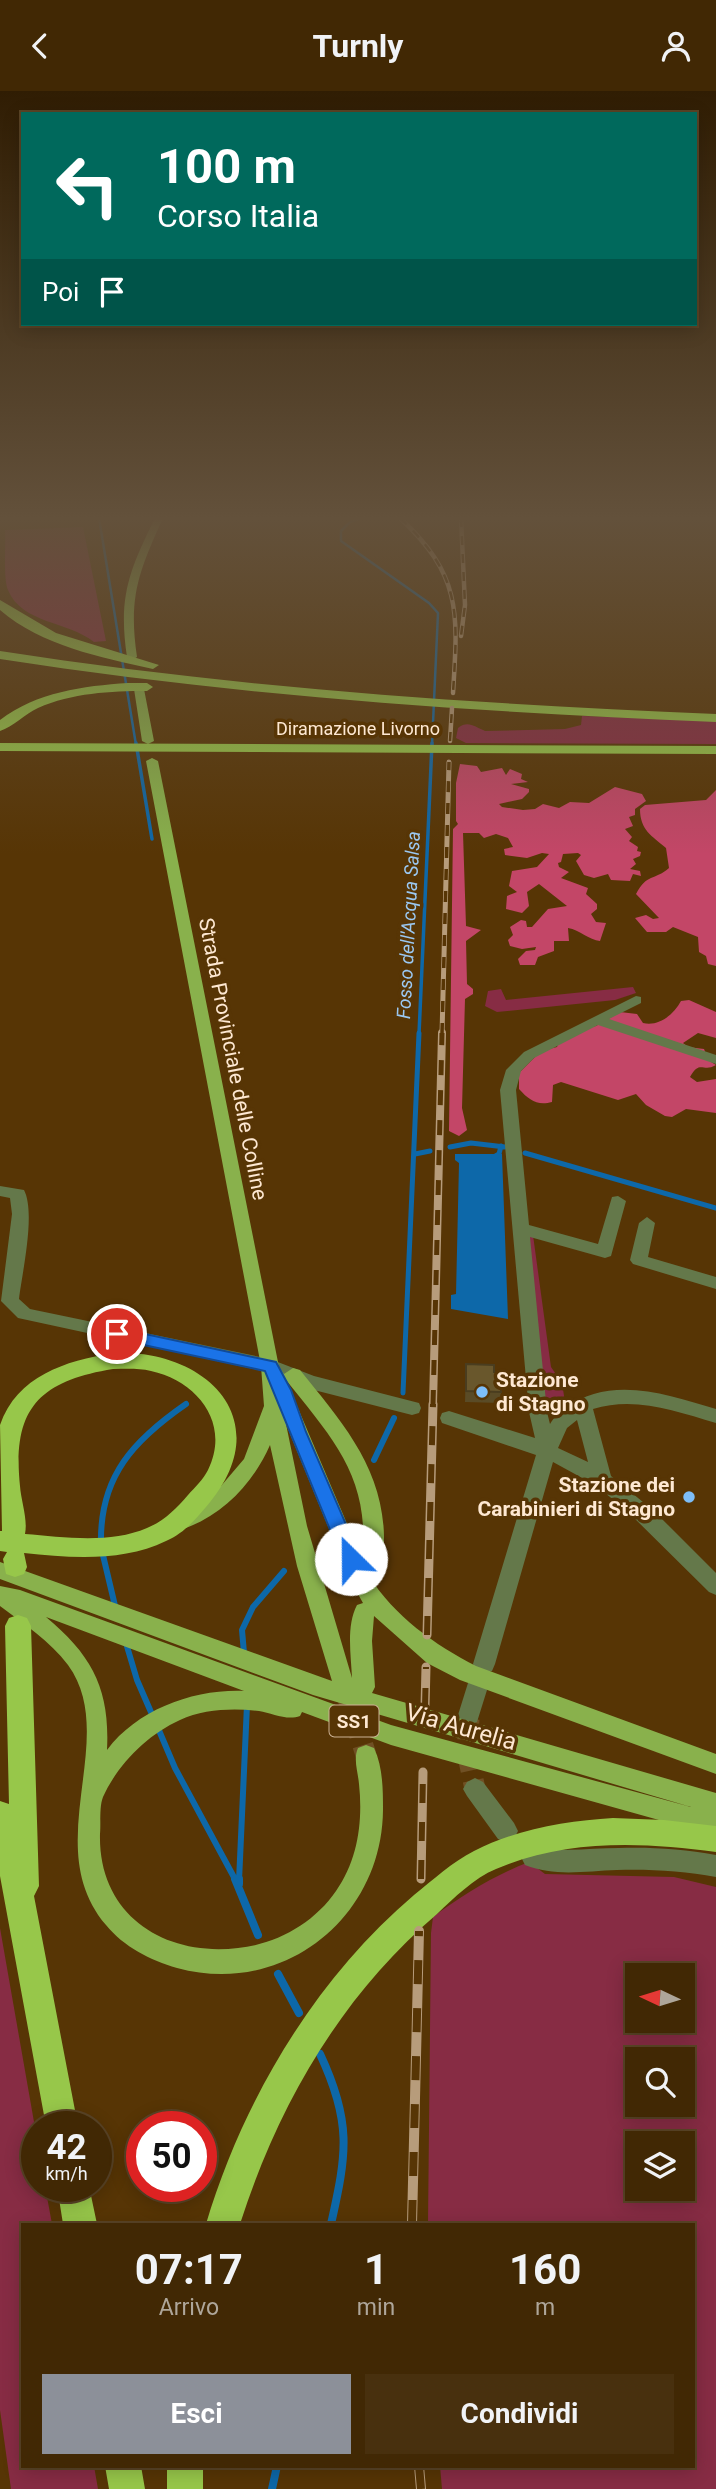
<!DOCTYPE html>
<html lang="it">
<head>
<meta charset="utf-8">
<style>
  :root { --surface:#412804; --page:#48300e; --text:#f1f3f6; --muted:#aea69a; --line:#5a4426; --accent:#8c9099 }
  body { margin:0; font-family:Roboto,sans-serif; background:var(--page); color:var(--text); height:100vh; display:flex; flex-direction:column; font-size:26px; white-space:nowrap }
  * { box-sizing:border-box; margin:0 }
  p { font-size:23px; color:var(--muted) }
  .icon { flex:none; width:38px; height:38px; fill:none; stroke:currentColor; stroke-width:2; stroke-linecap:round; stroke-linejoin:round }
  .map { position:relative; flex:1; overflow:hidden }
  .side { position:absolute; left:21px; top:2132px; width:674px; height:245px; display:flex; flex-direction:column; background:var(--surface); border-radius:0px; box-shadow:0 4px 18px #0003,0 0 0 2px var(--line) }
  .side>* { flex:none }
  .hud { position:absolute; left:21px; top:21px; width:676px; height:214px; border-radius:0px; box-shadow:0 4px 18px #0003,0 0 0 2px var(--line); background:#00695c; color:#fff; overflow:hidden }
  .needle { width:46px; rotate:274deg }
  .buttons { position:absolute; left:625px; top:1872px; display:grid; gap:14px }
  .buttons a { display:grid; place-items:center; width:70px; height:70px; border-radius:0px; background:var(--surface); box-shadow:0 4px 18px #0003,0 0 0 2px var(--line); font-size:35px }
  .speed { position:absolute; left:21px; top:2020px; display:flex; gap:14px; font-size:35px; font-weight:700; text-align:center }
  .speed>* { display:grid; place-content:center; width:91px; height:91px; border-radius:50%; background:var(--surface); box-shadow:0 4px 18px #0003,0 0 0 2px var(--line); line-height:1 }
  .speed small { font-size:18px; font-weight:400 }
  .speed .limit { border:10px solid #d22; background:#fff; color:#111 }
  .pin { position:absolute; display:grid; place-items:center; width:60px; height:60px; color:#fff; margin:-30px; border:4px solid #fff; border-radius:50%; box-shadow:0 2px 7px #0007 }
  .me { position:absolute; width:77px; margin:-38px; rotate:337deg; stroke-linejoin:round; filter:drop-shadow(0 0 5px #0008) }
  .turn { display:flex; align-items:center; gap:24px; height:147px; padding:0 21px; font-size:32px }
  .turn .icon { width:91px; height:91px; stroke-width:2.5 }
  .turn b { display:block; font-size:49px; line-height:60px }
  .then { display:flex; align-items:center; height:66px; padding:0 21px; background:#0003; gap:14px; font-size:26px }
  .eta { display:flex; justify-content:space-evenly; align-items:center; height:119px; text-align:center }
  .eta b { font-size:42px; font-weight:700; line-height:49px }
  .action { display:flex; gap:14px; margin-top:auto; padding:14px 21px }
  .action a { flex:1; height:80px; border-radius:0px; background:var(--accent); color:#fff; font-size:28px; font-weight:700; line-height:80px; text-align:center }
  .action a+a { background:var(--page); color:var(--text) }
  header { display:flex; justify-content:space-between; align-items:center; height:91px; padding:0 21px; background:var(--surface); font-size:32px; font-weight:700 }
  .map>svg:first-child { display:block }
</style>
</head>
<body>
<header><svg class="icon" aria-label="back" viewBox="0 0 24 24"><path d="M15 5l-7 7 7 7"/></svg>Turnly<svg class="icon" aria-label="person" viewBox="0 0 24 24"><circle cx="12" cy="8" r="4"/><path d="M4 21q1-7 8-7t8 7"/></svg></header>
<div class="map">
<svg width="716" height="2398" viewBox="0 0 716 2398">
  <rect width="100%" height="100%" fill="#573505"/>
  <!-- green -->
  <path fill="#872c44" fill-rule="evenodd" d="M83,436L106,550L94,551C68,530 22,533 8,499C3,487 6,454 5,439Z
    M582,625L716,629V653L466,652L456,647L458,637C468,629 475,636 485,640L565,638L581,634Z
    M633,896L636,902L615,909L497,921L485,915L488,900L501,898L506,909Z
    M533,1144L551,1276L562,1292L565,1311L555,1317L547,1313L545,1307L527,1146Z
    M529,1771L545,1783L674,1786L716,1796V2398H442L440,2375H693V2133H428L431,1842L433,1826C464,1803 493,1785 529,1771ZM637,1885H682V1930H637ZM637,1969H682V2014H637ZM637,2053H682V2098H637Z
    M0,1837L37,2048V2095H45L52,2133H23V2375H94L98,2398H11L0,2319Z"/>
  <!-- forest -->
  <path fill="#c34667" d="M460,673L477,675L481,681L502,677L506,684L510,678L522,683L521,688L528,691L511,693L529,698V701L522,708L499,713L502,716L523,719L535,718L543,713L559,717L570,711L589,712L615,696L642,703L646,710L635,718V724L629,726L633,735L625,738L632,746L629,750L638,756L637,760L641,761L640,765L633,768L636,773L630,778L640,780L641,785L633,783L630,790L611,789L608,783L594,787L584,784L576,770L581,764L578,762L563,763L561,771L558,772L559,776L569,781L561,787L588,797L586,803L597,813V818L591,823L596,831L606,832L600,850C589,849 580,839 568,837L569,850H554V860L538,866L535,874H520L518,868L526,860L535,859L536,856L522,858L510,855L508,849L513,844L510,836L521,829L526,830L527,836H532L548,818L567,815L539,793L527,801L529,815L522,822L506,818L507,805L517,801L509,795L512,780L537,776L549,763L542,762L527,767L505,764L504,758L513,756L508,747L496,743L484,747L479,742H463L466,835L481,839L466,850L467,893L473,898V903L465,908L462,1017L467,1039L459,1045L449,1040L453,738L458,733L456,730V692Z
    M716,699V875L708,873L706,865L699,861L698,846L673,836L666,841H647L635,827L646,824L653,828L659,827L636,803C647,782 654,790 669,777L666,757C652,745 640,739 640,718L645,714L706,709Z
    M689,909L716,921V947L698,942L683,952L688,956L704,958L706,963L703,966L716,974C703,982 700,968 690,986L697,991L716,988V1022L686,1018L672,1026L665,1025L646,1014L636,1003L618,1009L561,991L553,994L552,1011C537,1015 529,1009 519,998V982L541,960L557,956L562,943L596,935L620,921L637,923L643,932C659,936 674,923 681,910Z"/>
  <!-- water -->
  <path fill="#0d68a9" d="M455,1063H502L508,1228L451,1218V1204L456,1203L459,1072L455,1069Z"/>
  <g fill="none" stroke-linecap="round" stroke-linejoin="round">
    <!-- stream-far4 -->
    <path stroke="#0d68a9" stroke-width="2.5" d="M99,427L136,654
      M361,427L350,431L341,440V450L429,512L438,522L432,654"/>
    <!-- stream-far3 -->
    <path stroke="#0d68a9" stroke-width="3.5" d="M136,652L152,748
      M419,943L432,652"/>
    <!-- stream-far2 -->
    <path stroke="#0d68a9" stroke-width="5" d="M450,1056L471,1052L505,1056
      M525,1062L716,1117
      M415,1063L430,1060
      M494,1066L499,1063L501,1055
      M403,1302L419,942"/>
    <!-- stream-far1 -->
    <path stroke="#0d68a9" stroke-width="6" d="M374,1369L394,1327
      M101,1451C100,1385 134,1349 186,1313
      M102,1460L116,1519
      M126,1552L137,1589L154,1628
      M244,1562L242,1539L253,1516L284,1480
      M158,1637L175,1677L236,1790
      M239,1790L247,1614"/>
    <!-- stream -->
    <path stroke="#0d68a9" stroke-width="8" d="M235,1788L258,1844
      M239,1793V1788
      M278,1883L299,1922
      M320,1963C352,2031 347,2062 331,2133
      M272,2398L277,2375"/>
    <!-- minor-tunnel -->
    <path stroke="#705024" stroke-width="21" stroke-dasharray="21 10" stroke-linecap="butt" d="M469,1628L467,1660L475,1698"/>
    <!-- major-tunnel -->
    <path stroke="#705024" stroke-width="21" stroke-dasharray="21 10" stroke-linecap="butt" d="M344,1595L366,1664"/>
    <!-- minor -->
    <path fill="#64784a" fill-rule="evenodd" d="M636,905L641,906V912L609,928L716,964V973L598,934L534,967L521,980L516,999L529,1134L598,1153L612,1106L618,1105L626,1110L611,1165L605,1167L530,1146L547,1321L550,1333C554,1326 559,1322 565,1318C610,1283 668,1304 716,1318V1332C675,1320 635,1305 593,1318L611,1385L654,1420L716,1482V1504L709,1501L625,1418L595,1394L553,1371L495,1573L492,1580L484,1582L476,1580L473,1573L536,1364L442,1332L440,1327L442,1322L449,1320L535,1347L529,1321L500,999L506,979L524,961ZM577,1329L588,1371L558,1357L567,1337Z
      M0,1095L24,1099C36,1122 22,1182 19,1208L30,1218L270,1268L314,1285L419,1312L421,1317L419,1322L412,1324L310,1298L267,1281L18,1227L1,1210L12,1123L10,1107L0,1105Z
      M647,1126L655,1132L648,1166L716,1186V1198L633,1173L630,1169L639,1132Z
      M476,1589L484,1592L487,1599L477,1631L469,1634L461,1631L458,1624L468,1592Z
      M475,1687L483,1691L514,1732L518,1740L514,1748L506,1751L498,1748L467,1705L463,1698L467,1691Z
      M533,1755C562,1762 590,1757 619,1757C651,1756 684,1758 716,1764V1786C684,1780 650,1778 617,1779C585,1780 555,1786 525,1774L521,1766L525,1758Z"/>
    <!-- major -->
    <path fill="#89b14c" fill-rule="evenodd" d="M155,427H163C139,480 128,506 137,566L132,569L127,566C118,506 129,480 155,427Z
      M139,595L144,598L154,650L148,653L142,650L134,598Z
      M152,667L158,670L279,1276L284,1283L293,1277L300,1279C341,1330 383,1376 384,1446C384,1458 384,1472 378,1483L369,1485C394,1525 435,1554 476,1575L716,1663V1683L460,1589L427,1572L374,1525L372,1550L375,1596L372,1602L716,1702V1745L391,1654L302,1621L300,1625C287,1630 272,1622 259,1620C233,1617 204,1618 180,1629C147,1644 118,1673 103,1706C99,1716 101,1733 100,1743C98,1823 163,1866 238,1857C277,1853 314,1832 336,1800C358,1769 363,1730 359,1693C358,1681 353,1668 358,1657L366,1654L374,1657C383,1676 383,1699 383,1719C382,1828 282,1906 177,1877C150,1869 124,1856 106,1834C38,1754 121,1647 68,1574C50,1550 24,1533 0,1515V1495L20,1499L391,1634L691,1716L313,1604L0,1488V1471L332,1590L297,1475L270,1354C253,1393 221,1426 180,1439L173,1437L170,1431L173,1425L221,1395L244,1368L264,1315L261,1275L146,670ZM286,1289C333,1348 371,1387 362,1468ZM286,1333L350,1489L363,1512L357,1514C346,1535 351,1564 352,1587L307,1435ZM46,1526L244,1600C194,1598 138,1618 107,1659C110,1599 93,1565 46,1526Z"/>
    <!-- highway -->
    <path fill="#97c74a" fill-rule="evenodd" d="M0,509L56,542L159,574L153,578C100,566 42,555 0,519Z
      M0,560C238,597 476,613 716,623V631C476,621 238,605 0,568Z
      M128,592H147L153,596L147,600C110,600 72,602 38,617C25,623 13,636 0,640V629C37,601 83,595 128,592Z
      M0,652L716,655V663L0,660Z
      M113,1262C208,1258 280,1331 206,1416C194,1430 184,1442 166,1450C123,1471 71,1467 24,1462L27,1476L24,1483L15,1486L6,1483L3,1468L7,1461L0,1460V1440H2L0,1334C17,1285 65,1270 113,1262ZM113,1278C126,1278 138,1277 151,1280C197,1290 231,1332 208,1379C203,1389 195,1396 188,1404C176,1418 164,1430 147,1437C110,1453 63,1446 25,1443C28,1428 21,1410 20,1395C12,1318 39,1290 113,1278Z
      M18,1524L27,1527L31,1535L39,1795L34,1805L78,2035H46L0,1785V1710L9,1713L5,1535L9,1527Z
      M613,1727L664,1729L716,1735V1761C642,1751 566,1748 496,1778C474,1787 454,1807 437,1823C341,1905 278,2014 240,2133H206C243,2009 315,1888 414,1804C433,1789 452,1771 474,1760C516,1738 567,1730 613,1727Z
      M57,2095H89L97,2133H63Z
      M105,2375H141L145,2398H109Z
      M167,2375H203V2398H167Z"/>
    <defs>
      <path id="rail-far4" d="M400,427C462,485 458,522 453,602
        M461,427L465,514L461,545
        M450,650L452,617"/>
      <path id="rail-far3" d="M442,943L449,671"/>
      <path id="rail-far2" d="M433,1314L442,942"/>
      <path id="rail-far1" d="M427,1544L433,1313
        M425,1616L426,1576
        M421,1788L423,1681"/>
      <path id="rail" d="M412,2133L419,1840
        M419,2375L421,2398"/>
    </defs>
    <!-- rail-far4 casing -->
    <use href="#rail-far4" stroke="#b79c7b" stroke-width="4.5"/>
    <!-- rail-far3 casing -->
    <use href="#rail-far3" stroke="#b79c7b" stroke-width="5"/>
    <!-- rail-far2 casing -->
    <use href="#rail-far2" stroke="#b79c7b" stroke-width="8"/>
    <!-- rail-far1 casing -->
    <use href="#rail-far1" stroke="#b79c7b" stroke-width="9"/>
    <!-- rail casing -->
    <use href="#rail" stroke="#b79c7b" stroke-width="10"/>
    <!-- rail-far4 -->
    <use href="#rail-far4" stroke="#573505" stroke-width="2.5" stroke-dasharray="9" stroke-linecap="butt"/>
    <!-- rail-far3 -->
    <use href="#rail-far3" stroke="#573505" stroke-width="3.5" stroke-dasharray="11" stroke-linecap="butt"/>
    <!-- rail-far2 -->
    <use href="#rail-far2" stroke="#573505" stroke-width="5" stroke-dasharray="15" stroke-linecap="butt"/>
    <!-- rail-far1 -->
    <use href="#rail-far1" stroke="#573505" stroke-width="6" stroke-dasharray="19" stroke-linecap="butt"/>
    <!-- rail -->
    <use href="#rail" stroke="#573505" stroke-width="8" stroke-dasharray="24" stroke-linecap="butt"/>
  </g>
  <!-- wall -->
  <path fill="#5a4b26" d="M466,1273L501,1301L500,1312L465,1311Z"/>
  <!-- building -->
  <path fill="#69572c" stroke="#4a3d1f" stroke-width="2" d="M466,1273L494,1274V1281H500L501,1301L466,1300Z"/>
  <!-- sky -->
  <linearGradient id="sky" x2="0" y2="1"><stop stop-color="#301d03"/><stop offset="0.56" stop-color="#63513b"/><stop offset="1" stop-color="#63513b" stop-opacity="0"/></linearGradient>
  <rect width="716" height="763" fill="url(#sky)"/>
  <!-- route -->
  <path fill="#1a73e8" stroke="#114b97" stroke-width="2" d="M117,1237L276,1271L291,1299L306,1341L361,1468L358,1473L351,1475L345,1473L342,1468L265,1280L111,1247L109,1243L111,1239Z"/>
  <!-- markers -->
  <g fill="#7dbef9" stroke="#573505" stroke-width="2.5">
    <circle cx="482" cy="1301" r="7"/>
    <circle cx="689" cy="1406" r="7"/>
  </g>
  <g text-anchor="middle" stroke-width="7" stroke-linejoin="round" paint-order="stroke">
    <!-- far-street labels -->
    <g font-size="18" fill="#fee8d2" stroke="#573505">
      <text x="358" y="644">Diramazione Livorno</text>
    </g>
    <!-- far-water labels -->
    <g font-size="19" font-style="italic" fill="#9bc8f2" stroke="#573505">
      <text transform="translate(408 834) rotate(-87)" y="7">Fosso dell'Acqua Salsa</text>
    </g>
    <!-- shield labels -->
    <rect fill="#573505" stroke="#ccb294" stroke-width="2" x="329.5" y="1614.5" width="49" height="31" rx="5"/>
    <g font-size="19" font-weight="bold" fill="#fee8d2">
      <text x="354" y="1637">SS1</text>
    </g>
    <!-- street labels -->
    <g font-size="21" fill="#fee8d2" stroke="#573505">
      <text transform="translate(233 968) rotate(79)" y="7">Strada Provinciale delle Colline</text>
    </g>
    <!-- poi labels -->
    <g font-size="21" font-weight="bold" fill="#fee8d2" stroke="#573505" text-anchor="start">
      <text x="496" y="1296">Stazione<tspan x="496" dy="24">di Stagno</tspan></text>
      <text x="675" y="1401" text-anchor="end">Stazione dei<tspan x="675" dy="24">Carabinieri di Stagno</tspan></text>
    </g>
    <!-- near-street labels -->
    <g font-size="24" fill="#fee8d2" stroke="#573505">
      <text transform="translate(461 1636) rotate(16)" y="8">Via Aurelia</text>
    </g>
  </g>
</svg>
<div class="buttons">
<a><svg class="needle" viewBox="-14 -14 28 28"><path d="M0-13l5 13h-10z" fill="#e53935"/><path d="M0 13l5-13h-10z" fill="#aea69a"/></svg></a>
<a><svg class="icon" aria-label="search" viewBox="0 0 24 24"><circle cx="10" cy="10" r="6"/><path d="M15 15l6 6"/></svg></a>
<a><svg class="icon" aria-label="layers" viewBox="0 0 24 24"><path d="M12 4l9 5-9 5-9-5zM3 14l9 5 9-5"/></svg></a>
</div>
<div class="speed"><div>42<small>km/h</small></div><div class="limit">50</div></div>
<div class="pin" style="left:117px;top:1243px;background:#d93025"><svg class="icon" aria-label="arrive" viewBox="0 0 24 24"><path d="M6 21V4h12l-3 4 3 4H6"/></svg></div>
<svg class="me" style="left:351px;top:1468px" viewBox="-20 -20 40 40"><circle r="19" fill="#fff"/><path d="M0-13L10 11 0 6-10 11z" fill="#1a73e8"/></svg>
<div class="hud">
<div class="turn"><svg class="icon" aria-label="left" viewBox="0 0 24 24"><path d="M17 20v-9H6M10 6l-5 5 5 5"/></svg><div><b>100 m</b>Corso Italia</div></div>
<div class="then">Poi<svg class="icon" aria-label="arrive" viewBox="0 0 24 24"><path d="M6 21V4h12l-3 4 3 4H6"/></svg></div>
</div>
<section class="side">
<div class="eta">
<div><b>07:17</b><p>Arrivo</p></div>
<div><b>1</b><p>min</p></div>
<div><b>160</b><p>m</p></div>
</div>
<div class="action"><a>Esci</a><a>Condividi</a></div>
</section>
</div>
</body>
</html>
